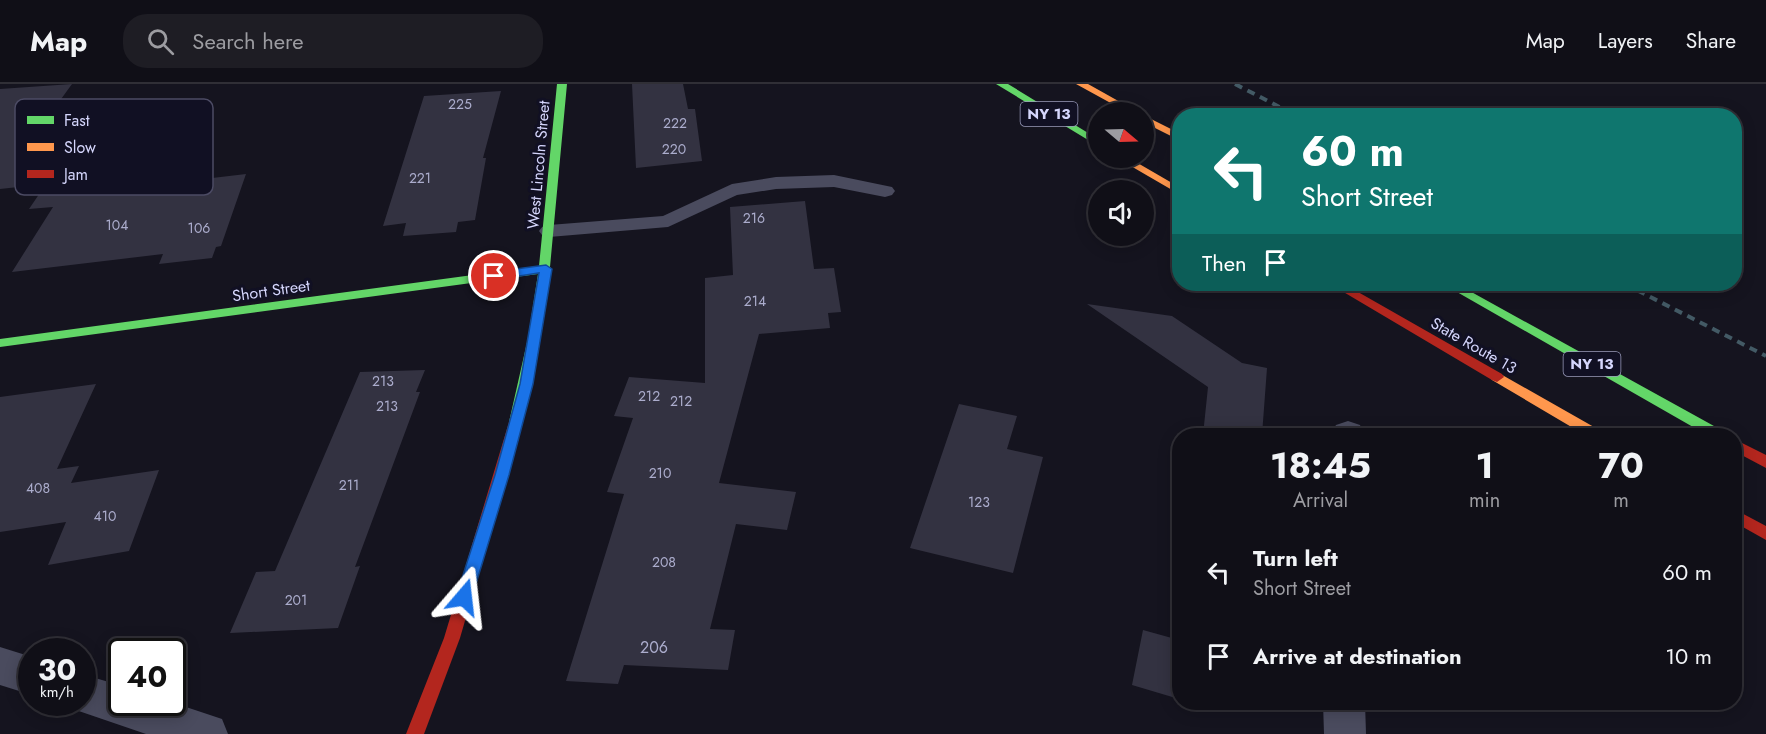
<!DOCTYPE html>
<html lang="en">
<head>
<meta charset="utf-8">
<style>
  :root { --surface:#100f17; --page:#1e1d24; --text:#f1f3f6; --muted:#9c9ca1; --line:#302f36 }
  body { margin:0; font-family:Jost,sans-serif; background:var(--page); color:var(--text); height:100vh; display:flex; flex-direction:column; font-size:22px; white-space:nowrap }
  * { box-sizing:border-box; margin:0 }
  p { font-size:20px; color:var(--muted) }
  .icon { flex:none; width:33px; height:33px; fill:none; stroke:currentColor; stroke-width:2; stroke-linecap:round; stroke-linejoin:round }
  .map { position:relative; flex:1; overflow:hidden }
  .sheet { position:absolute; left:1172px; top:344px; width:570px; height:282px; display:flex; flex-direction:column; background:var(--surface); border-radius:24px; box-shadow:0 3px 15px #0003,0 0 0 2px var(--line) }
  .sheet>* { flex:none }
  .banner { position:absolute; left:1172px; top:24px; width:570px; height:183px; border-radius:24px; box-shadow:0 3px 15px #0003,0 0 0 2px var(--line); background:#0f766e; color:#fff; overflow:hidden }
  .needle { width:39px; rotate:109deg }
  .tools { position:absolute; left:1088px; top:18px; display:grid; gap:12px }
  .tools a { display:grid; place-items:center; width:66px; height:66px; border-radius:50%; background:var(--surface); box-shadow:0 3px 15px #0003,0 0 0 2px var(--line); font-size:30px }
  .speed { position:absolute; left:18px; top:554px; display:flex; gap:12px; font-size:30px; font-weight:700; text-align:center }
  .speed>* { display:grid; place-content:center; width:78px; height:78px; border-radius:50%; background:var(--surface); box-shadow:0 3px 15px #0003,0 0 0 2px var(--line); line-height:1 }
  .speed small { font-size:15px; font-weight:400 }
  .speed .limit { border:3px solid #111; border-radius:9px; background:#fff; color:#111 }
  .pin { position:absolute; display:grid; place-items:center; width:51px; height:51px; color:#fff; margin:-26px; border:3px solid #fff; border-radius:50%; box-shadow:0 2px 6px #0007 }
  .me { position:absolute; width:66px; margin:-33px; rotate:17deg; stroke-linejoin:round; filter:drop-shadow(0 0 4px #0008) }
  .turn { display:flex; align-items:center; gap:21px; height:126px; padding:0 30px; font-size:27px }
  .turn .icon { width:78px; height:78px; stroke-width:2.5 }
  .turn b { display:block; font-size:42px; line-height:51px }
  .then { display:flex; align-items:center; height:57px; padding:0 30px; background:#0003; gap:12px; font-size:22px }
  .eta { display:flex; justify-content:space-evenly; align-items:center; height:102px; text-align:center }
  .eta b { font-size:36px; font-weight:700; line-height:42px }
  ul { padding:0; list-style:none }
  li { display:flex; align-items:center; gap:18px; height:84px; padding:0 30px }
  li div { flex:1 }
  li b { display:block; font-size:22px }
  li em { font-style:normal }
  header { display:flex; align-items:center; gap:36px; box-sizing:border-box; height:84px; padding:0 30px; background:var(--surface); border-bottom:2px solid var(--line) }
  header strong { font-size:28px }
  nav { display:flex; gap:33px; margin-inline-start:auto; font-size:21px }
  .search { width:420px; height:54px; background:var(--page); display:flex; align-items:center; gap:15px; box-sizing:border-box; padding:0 21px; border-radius:24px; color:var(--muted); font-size:22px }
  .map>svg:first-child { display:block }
</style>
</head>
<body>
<header>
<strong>Map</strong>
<div class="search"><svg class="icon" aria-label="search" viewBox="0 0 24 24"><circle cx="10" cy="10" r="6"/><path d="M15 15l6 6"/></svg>Search here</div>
<nav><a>Map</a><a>Layers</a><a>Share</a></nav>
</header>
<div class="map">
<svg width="1766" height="650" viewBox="0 0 1766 650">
  <rect width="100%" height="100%" fill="#15141f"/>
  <!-- building -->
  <path fill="#333241" d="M72,0L43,40L134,26L124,60L94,108L246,90L221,162L216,163L212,174L159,180L163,170L12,188L53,123L29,125L46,100L0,105V5Z
    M632,0H683L688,25H695L702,77L636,84Z
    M501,7L483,74H486L475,136L458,138L456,148L403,152L406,139L383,142L424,12Z
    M805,117L814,185L834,184L841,228L828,229L830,244L759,250L719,399L796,408L787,446L736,440L710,545L735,546L728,586L624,581L618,600L566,597L624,410L607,408L633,334L614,332L629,293L705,299V194L733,191L730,123Z
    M1087,220L1172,232L1242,279L1267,284L1262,351H1203L1208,303Z
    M425,286L416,308H420L355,483L360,482L338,544L230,549L256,488L275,487L360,288Z
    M96,300L57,385L79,382L71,399L159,386L129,467L48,481L66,438L0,448V313Z
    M959,320L1017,332L1007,365L1043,373L1013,489L910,464Z
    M1143,546L1179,556V615L1132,601Z"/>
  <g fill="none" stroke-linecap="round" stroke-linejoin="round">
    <!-- lane -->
    <path fill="#4a4b5e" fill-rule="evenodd" d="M834,91L892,103L895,107L892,111L885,113L834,103L776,105L737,111L668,143L549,153L542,151L539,147L542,143L549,141L663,132L732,100L776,93Z"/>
    <!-- street -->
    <path fill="#4a4b5e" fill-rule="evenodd" d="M1348,337L1360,341L1364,351H1330L1336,341Z
      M0,563L32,573V611L0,601Z
      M82,590L122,602V618H171L222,635L228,650H146L67,623L65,618H82Z
      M1323,618H1365L1366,650H1324Z"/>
    <!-- fast -->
    <path fill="#63d668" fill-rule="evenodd" d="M557,0H567L550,183L552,185L532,296L521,342H511L509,338L528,254L538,190L0,263V255L539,182Z
      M996,0H1008L1098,55V62Z
      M1443,200H1457L1723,347L1725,351H1707Z"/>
    <!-- slow -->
    <path fill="#ff974d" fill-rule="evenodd" d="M1076,0H1088L1138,28H1127Z
      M1143,31L1179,49V56L1143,38Z
      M1117,74H1129L1179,103V110Z
      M1497,288L1601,347L1603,351H1585L1492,296L1490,293Z"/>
    <!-- jam -->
    <path fill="#b3261e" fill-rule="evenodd" d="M1330,200H1344L1502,290L1504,293L1497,298L1492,296Z
      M516,333L521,334L523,338L460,554L424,650H406L444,554L509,338L511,334Z
      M1734,355L1766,371V384L1734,367Z
      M1734,425L1766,442V456L1734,438Z"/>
    <!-- rail -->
    <path stroke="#435a65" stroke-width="4" stroke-dasharray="8 6" stroke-linecap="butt" d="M1235,0L1297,32
      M1625,200L1766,272"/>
  </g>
  <!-- route -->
  <path fill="#1a73e8" stroke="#114b97" stroke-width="1.5" d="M546,181L552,185L533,300L509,391L472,513L470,518L464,520L458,518L456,513L495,391L520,300L539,189L494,196L488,192L494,188Z"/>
  <g text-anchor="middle" stroke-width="6" stroke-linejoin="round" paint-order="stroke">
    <!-- number labels -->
    <g font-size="14" fill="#acadcd">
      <text x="460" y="25">225</text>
      <text x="675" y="44">222</text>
      <text x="674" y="70">220</text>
      <text x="420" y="99">221</text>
      <text x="754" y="139">216</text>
      <text x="117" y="146">104</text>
      <text x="199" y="149">106</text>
      <text x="755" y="222">214</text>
      <text x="383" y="302">213</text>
      <text x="649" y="317">212</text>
      <text x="681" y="322">212</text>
      <text x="387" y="327">213</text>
      <text x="660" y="394">210</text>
      <text x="349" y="406">211</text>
      <text x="38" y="409">408</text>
      <text x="979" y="423">123</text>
      <text x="105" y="437">410</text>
      <text x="664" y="483">208</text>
      <text x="296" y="521">201</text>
    </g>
    <!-- shield labels -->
    <g fill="#111023" stroke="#9a9bbb" stroke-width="1.5">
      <rect x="1020.5" y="18" width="57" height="24" rx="4.5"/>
      <rect x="1563.5" y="268" width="57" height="24" rx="4.5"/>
    </g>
    <g font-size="15" font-weight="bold" fill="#d5d6fc">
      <text x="1049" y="35">NY 13</text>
      <text x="1592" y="285">NY 13</text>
    </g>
    <!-- street labels -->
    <g font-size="16" fill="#d5d6fc" stroke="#111023">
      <text transform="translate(538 81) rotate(-85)" y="6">West Lincoln Street</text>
      <text transform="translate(271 206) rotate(-8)" y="6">Short Street</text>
      <text transform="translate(1474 261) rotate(30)" y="6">State Route 13</text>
    </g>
    <!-- near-number labels -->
    <g font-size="16" fill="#acadcd">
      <text x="654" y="569">206</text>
    </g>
  </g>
  <!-- legend -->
  <rect x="15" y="15" width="198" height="96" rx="9" fill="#111023" stroke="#4c4b64" stroke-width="1.5"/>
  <rect x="27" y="32" width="27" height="8" fill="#63d668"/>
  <rect x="27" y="59" width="27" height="8" fill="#ff974d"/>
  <rect x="27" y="86" width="27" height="8" fill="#b3261e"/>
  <g font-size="16" fill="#d5d6fc">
    <text x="64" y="42">Fast</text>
    <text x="64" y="69">Slow</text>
    <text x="64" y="96">Jam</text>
  </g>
</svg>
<div class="tools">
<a><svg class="needle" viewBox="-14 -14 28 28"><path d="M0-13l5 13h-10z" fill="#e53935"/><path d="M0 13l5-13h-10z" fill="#9c9ca1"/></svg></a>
<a><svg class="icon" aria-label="sound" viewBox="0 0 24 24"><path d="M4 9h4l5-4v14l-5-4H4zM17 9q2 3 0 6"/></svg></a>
</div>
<div class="speed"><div>30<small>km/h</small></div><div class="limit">40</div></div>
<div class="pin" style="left:494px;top:192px;background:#d93025"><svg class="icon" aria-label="arrive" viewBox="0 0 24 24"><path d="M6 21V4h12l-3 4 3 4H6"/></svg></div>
<svg class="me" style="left:464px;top:513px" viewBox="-20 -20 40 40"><path d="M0-17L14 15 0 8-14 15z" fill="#1a73e8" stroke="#fff" stroke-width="4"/></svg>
<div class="banner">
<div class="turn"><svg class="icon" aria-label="left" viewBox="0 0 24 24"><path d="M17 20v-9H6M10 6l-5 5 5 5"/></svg><div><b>60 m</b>Short Street</div></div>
<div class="then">Then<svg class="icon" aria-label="arrive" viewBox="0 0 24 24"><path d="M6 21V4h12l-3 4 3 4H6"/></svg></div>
</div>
<section class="sheet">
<div class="eta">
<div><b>18:45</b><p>Arrival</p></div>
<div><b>1</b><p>min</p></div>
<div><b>70</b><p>m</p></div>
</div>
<ul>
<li><svg class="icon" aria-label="left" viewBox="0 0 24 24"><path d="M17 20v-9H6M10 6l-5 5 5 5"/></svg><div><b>Turn left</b><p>Short Street</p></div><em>60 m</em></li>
<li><svg class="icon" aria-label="arrive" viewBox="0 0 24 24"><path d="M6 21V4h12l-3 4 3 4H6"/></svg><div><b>Arrive at destination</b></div><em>10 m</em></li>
</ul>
</section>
</div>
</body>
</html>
